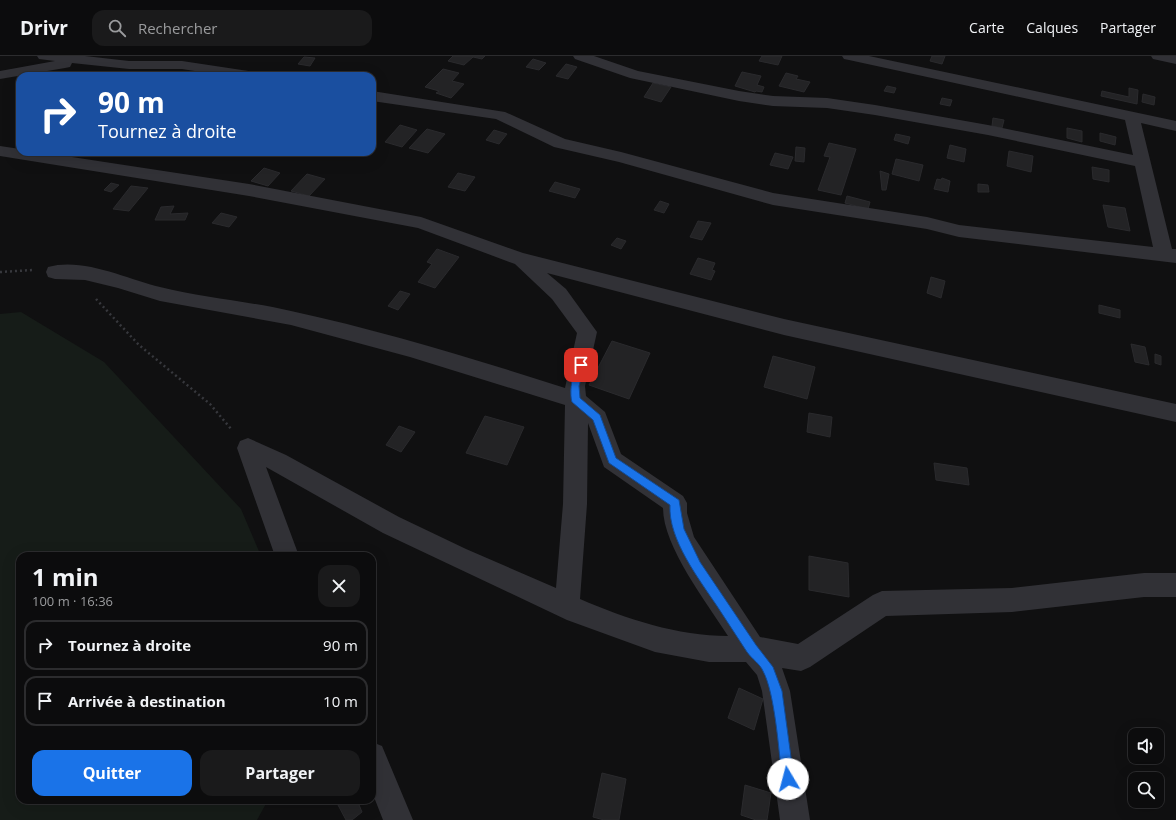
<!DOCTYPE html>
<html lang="fr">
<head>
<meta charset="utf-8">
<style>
  :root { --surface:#0c0c0d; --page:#1a1a1b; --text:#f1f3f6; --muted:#9a9b9d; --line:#2c2c2e; --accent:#1a73e8 }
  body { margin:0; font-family:"Open Sans",sans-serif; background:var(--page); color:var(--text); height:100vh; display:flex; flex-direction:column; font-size:15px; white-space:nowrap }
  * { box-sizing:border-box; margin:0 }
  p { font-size:13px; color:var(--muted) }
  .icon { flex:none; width:22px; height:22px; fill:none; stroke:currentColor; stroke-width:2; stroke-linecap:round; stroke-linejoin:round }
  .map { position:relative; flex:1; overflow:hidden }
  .side { position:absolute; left:16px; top:496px; width:360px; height:252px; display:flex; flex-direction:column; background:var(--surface); border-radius:12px; box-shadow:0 4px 16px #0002,0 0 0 1px var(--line) }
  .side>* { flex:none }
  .top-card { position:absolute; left:16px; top:16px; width:360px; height:84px; border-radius:12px; box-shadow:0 4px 16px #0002,0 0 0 1px var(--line); background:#1a4fa0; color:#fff; overflow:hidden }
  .buttons { position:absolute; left:1128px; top:672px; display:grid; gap:8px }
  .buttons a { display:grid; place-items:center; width:36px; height:36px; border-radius:8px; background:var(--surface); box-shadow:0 4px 16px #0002,0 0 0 1px var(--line); font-size:20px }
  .pin { position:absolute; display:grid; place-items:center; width:34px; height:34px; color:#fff; margin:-17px; border-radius:8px; box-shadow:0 2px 6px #0006 }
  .me { position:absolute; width:44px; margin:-22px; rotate:352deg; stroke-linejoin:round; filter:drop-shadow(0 0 3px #0008) }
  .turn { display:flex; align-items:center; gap:14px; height:84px; padding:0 16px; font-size:18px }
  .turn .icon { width:52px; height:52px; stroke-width:2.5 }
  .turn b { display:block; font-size:28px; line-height:34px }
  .round { display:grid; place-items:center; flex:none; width:42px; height:42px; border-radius:12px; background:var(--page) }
  .overview { display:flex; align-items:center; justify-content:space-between; height:68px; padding:0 16px }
  h1 { font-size:24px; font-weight:700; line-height:30px }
  .action { display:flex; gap:8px; margin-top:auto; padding:8px 16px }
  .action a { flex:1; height:46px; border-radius:12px; background:var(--accent); color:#fff; font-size:16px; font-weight:700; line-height:46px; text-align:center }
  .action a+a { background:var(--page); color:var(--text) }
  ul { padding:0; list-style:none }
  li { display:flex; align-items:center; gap:12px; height:50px; margin:0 8px 6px; padding:0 8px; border:2px solid var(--line); border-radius:12px }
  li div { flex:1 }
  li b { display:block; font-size:15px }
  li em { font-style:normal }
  header { display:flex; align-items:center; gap:24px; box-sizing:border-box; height:56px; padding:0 20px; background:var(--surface); border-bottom:1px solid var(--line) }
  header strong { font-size:19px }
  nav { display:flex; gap:22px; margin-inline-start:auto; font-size:14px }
  .search { width:280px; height:36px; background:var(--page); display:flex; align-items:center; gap:10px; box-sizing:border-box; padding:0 14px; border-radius:12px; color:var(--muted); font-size:15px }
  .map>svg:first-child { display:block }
</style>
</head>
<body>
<header>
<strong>Drivr</strong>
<div class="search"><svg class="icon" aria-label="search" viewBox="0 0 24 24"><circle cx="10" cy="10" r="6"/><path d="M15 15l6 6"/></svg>Rechercher</div>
<nav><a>Carte</a><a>Calques</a><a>Partager</a></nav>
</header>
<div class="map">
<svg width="1176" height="764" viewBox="0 0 1176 764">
  <rect width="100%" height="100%" fill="#101011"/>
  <!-- green -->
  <path fill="#161c18" d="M21,256L104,306L241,453L261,500H20V744H268L257,764H0V258Z"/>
  <!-- building -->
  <path fill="#232325" stroke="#2a2a2d" d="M453,0H485L482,3L473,1L464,9L448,5Z
    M762,0H782L778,9L759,5Z
    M932,0H945L942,8L930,5Z
    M304,1L315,2L310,10L298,8Z
    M533,3L546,7L539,14L526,11Z
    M566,8L577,11L568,23L556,20Z
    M443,13L459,17L452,25L464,28L451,42L436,37L439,35L425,31Z
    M742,16L761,20L757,29L764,31L762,36L756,35L755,36L735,30Z
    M786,17L798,20L796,23L810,26L804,36L779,30Z
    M653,27L671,31L661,46L644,41Z
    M887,30L896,32L894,37L884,35Z
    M1129,32L1138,34L1137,48L1101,40L1102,35L1129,41Z
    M1143,38L1155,41L1154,49L1142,46Z
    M942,42L952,44L950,50L940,48Z
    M993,62L1004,64L1002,72L992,70Z
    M400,69L417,74L402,91L385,86Z
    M1067,72L1082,75V86L1067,82Z
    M427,73L445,78L428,97L409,92Z
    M494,74L507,78L499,88L486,84Z
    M1100,77L1116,81L1115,89L1100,85Z
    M896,78L910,81L908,88L894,84Z
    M829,87L856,93L841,139L818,134L830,101L824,100Z
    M950,89L966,93L964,106L947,102Z
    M796,91L805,92L804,106L795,105Z
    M1009,95L1033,100L1031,116L1007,110Z
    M775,97L793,101L788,113L770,109Z
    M896,103L923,109L919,125L892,118Z
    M1092,111L1109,114V126L1093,123Z
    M264,112L280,117L268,130L251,125Z
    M880,115L889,118L886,134H882Z
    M458,117L475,121L465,135L448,131Z
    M307,118L325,123L309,140L291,135Z
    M942,122L950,125L948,136L934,133L937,123L941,124Z
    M555,126L580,133L575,142L549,135Z
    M111,127L119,129L111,136L104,134Z
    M978,128L988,129L989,136H978Z
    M131,130L148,132L129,155L113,153Z
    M847,140L870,146L868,153L845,147Z
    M660,145L669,148L664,157L654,154Z
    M1103,149L1125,152L1130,175L1108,171Z
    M174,150L170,158L188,157L185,164H155L161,151Z
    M221,157L237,161L229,171L212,167Z
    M698,165L711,167L702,184L690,181Z
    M617,182L626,185L621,193L611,189Z
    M437,193L459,201L435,232L418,226L432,208L427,206Z
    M698,202L715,207L712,214L715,215L711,224L690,218Z
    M931,221L945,225L941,242L927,237Z
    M400,235L410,238L398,254L388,250Z
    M1099,249L1120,254V262L1099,257Z
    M612,285L650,297L629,343L589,329Z
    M1131,288L1145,291L1149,309L1135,306Z
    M1155,298L1161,300V309L1155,307Z
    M773,300L815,311L807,343L764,331Z
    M809,357L832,361L830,381L807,376Z
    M485,360L524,371L507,409L466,397Z
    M399,370L415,376L401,396L386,389Z
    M934,407L967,412L969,429L936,424Z
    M809,500L848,507L849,541L809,534Z
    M739,632L763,643L754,674L728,662Z
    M602,717L626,723L619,764H604L593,761Z
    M745,729L771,737L767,764H756L741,759Z
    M345,744H357L362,756L352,764H346L338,749Z"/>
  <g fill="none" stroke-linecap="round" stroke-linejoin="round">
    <!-- path -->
    <path stroke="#37383d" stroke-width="2.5" stroke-dasharray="2 3" stroke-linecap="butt" d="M0,216L33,214
      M96,243L139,289L210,348L232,374"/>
    <!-- street -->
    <path fill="#313136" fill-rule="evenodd" d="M37,0H85L129,5H182L255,16L260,17L262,20H226L182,13H129L72,7L70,11L65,12L0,23V15L55,5L39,3Z
      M573,0H594L638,15L739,35L773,40L827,42L875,49L988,69L1133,99L1125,64L849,4L844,3L842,0H869L1176,65V75L1141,67L1172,193H1176V207L959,181L927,173L773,149L619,106L554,91L496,63L372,45V35L505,56L565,83L621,96L773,137L927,161L959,169L1153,191L1135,110L988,79L875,59L827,52L773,50L739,45L630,22L575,3Z
      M1151,0H1176V8L1153,3Z
      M0,90L20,93V96H39L249,128L421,161L523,197L784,263L1176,348V366L784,279L547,217L566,233L597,276L585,330L586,340L605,356L621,398L683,440L687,447V457L694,481L760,581L798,588L873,539L882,535L1012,532L1144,517H1176V541H1144L1012,556L886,560L810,611L801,615L782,612L790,635L810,764H780L762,635L757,619L746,606H709L655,596L567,564L383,477L266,411L299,500H275L237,392L240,385L248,382L286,399L399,461L466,493L556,532L563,448L565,349L410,301L291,269L160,245L118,232L85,224L55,223L48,221L46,216L48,211C83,201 127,223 160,231C203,242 248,245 291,255C383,275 475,303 565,332L577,277L552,243L515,208L418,172L249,140L0,100ZM588,367L604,411L663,452C663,491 708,548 728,580C678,580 626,563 580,543L587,448Z
      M372,686L382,690L413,764H383L372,736Z"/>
  </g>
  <!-- route -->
  <path fill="#1a73e8" stroke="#114b97" d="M581,306L585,309L579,330L580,342L600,359L616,402L679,444L684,473L700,506L756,589L773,611L782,635L794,723L792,727L788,729L784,727L782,723C779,696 775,637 763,615C760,608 752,603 747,596C737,581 727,565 717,550C699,523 668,483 670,449L609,407L593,364L572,346C569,338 572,309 581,306Z"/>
</svg>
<div class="buttons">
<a><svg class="icon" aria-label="sound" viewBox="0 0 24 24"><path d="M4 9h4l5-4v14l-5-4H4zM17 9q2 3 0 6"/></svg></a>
<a><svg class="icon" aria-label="search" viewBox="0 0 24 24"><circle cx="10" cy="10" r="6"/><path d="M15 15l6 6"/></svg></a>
</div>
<div class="pin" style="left:581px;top:309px;background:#d93025"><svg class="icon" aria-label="arrive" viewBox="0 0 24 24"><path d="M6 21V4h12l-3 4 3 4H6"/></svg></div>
<svg class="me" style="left:788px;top:723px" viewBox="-20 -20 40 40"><circle r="19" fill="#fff"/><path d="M0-13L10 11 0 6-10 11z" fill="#1a73e8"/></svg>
<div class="top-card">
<div class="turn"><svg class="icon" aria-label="right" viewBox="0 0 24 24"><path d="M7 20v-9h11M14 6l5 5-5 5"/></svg><div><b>90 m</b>Tournez à droite</div></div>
</div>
<section class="side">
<div class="overview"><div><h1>1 min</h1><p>100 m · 16:36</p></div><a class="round"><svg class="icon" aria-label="close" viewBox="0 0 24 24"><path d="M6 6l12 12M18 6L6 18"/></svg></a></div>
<ul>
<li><svg class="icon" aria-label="right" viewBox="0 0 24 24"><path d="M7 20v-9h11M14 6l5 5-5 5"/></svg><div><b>Tournez à droite</b></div><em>90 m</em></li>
<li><svg class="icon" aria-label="arrive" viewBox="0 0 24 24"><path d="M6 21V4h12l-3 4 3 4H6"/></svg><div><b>Arrivée à destination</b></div><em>10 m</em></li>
</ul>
<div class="action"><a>Quitter</a><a>Partager</a></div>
</section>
</div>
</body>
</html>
